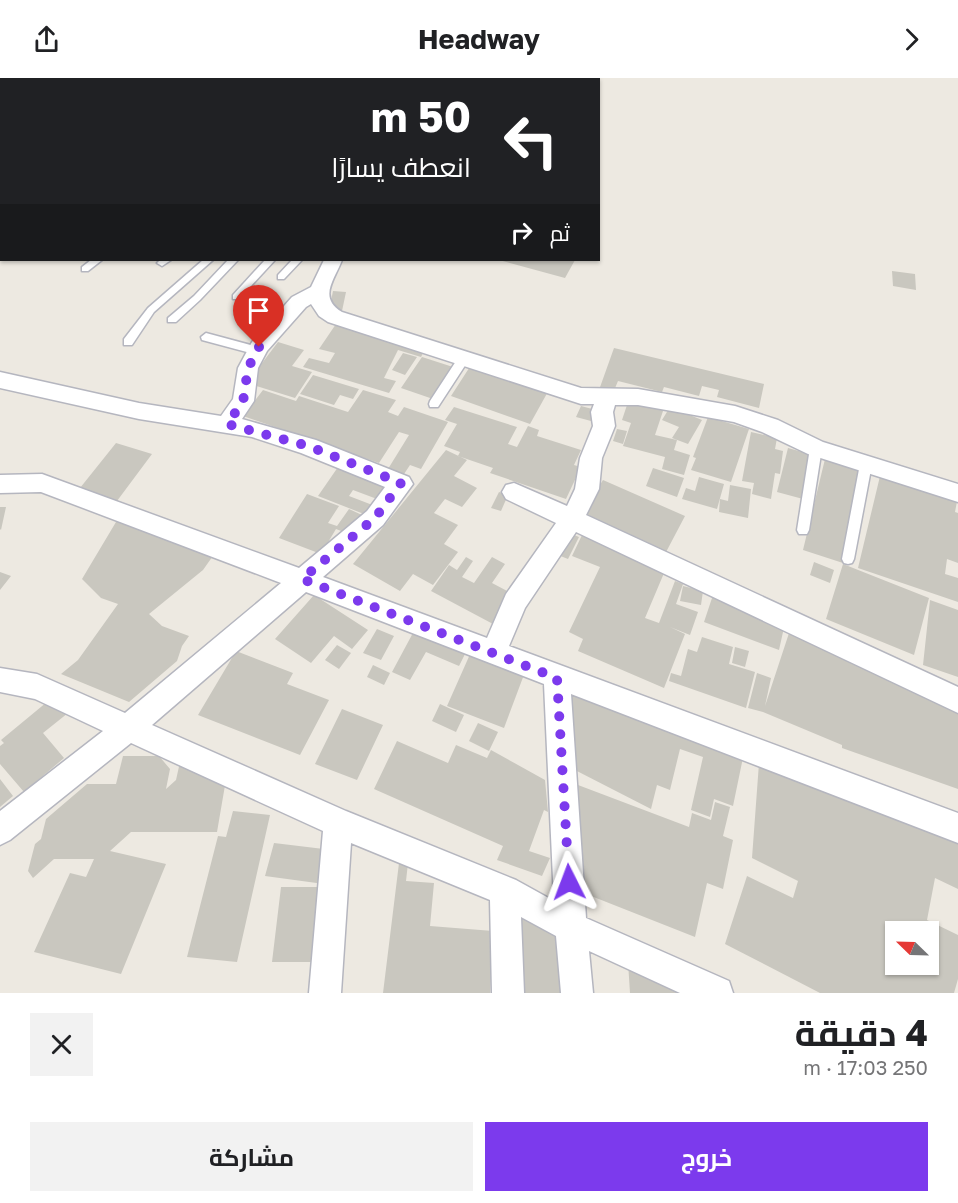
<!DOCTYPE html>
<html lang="ar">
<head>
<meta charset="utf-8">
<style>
  :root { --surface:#fff; --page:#f2f2f2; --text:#202124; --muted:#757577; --accent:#7c3aed }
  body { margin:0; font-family:"Golos Text",Cairo,sans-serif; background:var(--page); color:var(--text); direction:rtl; height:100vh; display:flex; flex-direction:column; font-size:22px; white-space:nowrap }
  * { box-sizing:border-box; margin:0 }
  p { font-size:20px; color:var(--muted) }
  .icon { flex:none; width:33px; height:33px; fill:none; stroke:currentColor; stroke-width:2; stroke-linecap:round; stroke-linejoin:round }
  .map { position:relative; height:915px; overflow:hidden; direction:ltr }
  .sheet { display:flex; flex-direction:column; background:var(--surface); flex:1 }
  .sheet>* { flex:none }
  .hud { position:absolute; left:0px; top:0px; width:600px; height:183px; box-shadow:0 2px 4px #0004; direction:rtl; background:#202124; color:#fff; overflow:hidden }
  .needle { width:39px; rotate:293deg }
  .buttons { position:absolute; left:885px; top:843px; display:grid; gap:12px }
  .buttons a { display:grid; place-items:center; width:54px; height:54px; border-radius:0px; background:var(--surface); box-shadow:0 2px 4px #0004; font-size:30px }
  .pin { position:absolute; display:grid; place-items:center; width:51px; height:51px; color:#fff; margin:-62px -26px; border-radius:50% 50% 50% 0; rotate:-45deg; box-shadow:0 0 6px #0007 }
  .pin .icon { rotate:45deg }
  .me { position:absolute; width:66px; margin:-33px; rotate:357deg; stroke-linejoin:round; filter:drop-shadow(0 0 4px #0008) }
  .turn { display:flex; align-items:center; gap:21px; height:126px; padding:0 30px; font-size:27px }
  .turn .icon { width:78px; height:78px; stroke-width:2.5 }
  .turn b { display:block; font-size:42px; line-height:51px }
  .then { display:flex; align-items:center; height:57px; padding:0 30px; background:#0003; gap:12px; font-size:22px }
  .round { display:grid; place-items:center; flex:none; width:63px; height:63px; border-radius:0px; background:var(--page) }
  .head { display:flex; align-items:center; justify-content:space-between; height:102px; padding:0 30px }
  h1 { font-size:36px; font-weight:700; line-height:45px }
  .button { display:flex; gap:12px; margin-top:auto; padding:12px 30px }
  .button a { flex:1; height:69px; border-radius:0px; background:var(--accent); color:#fff; font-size:24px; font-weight:700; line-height:69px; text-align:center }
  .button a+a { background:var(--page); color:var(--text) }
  header { display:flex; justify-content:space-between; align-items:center; height:78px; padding:0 30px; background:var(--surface); font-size:27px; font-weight:700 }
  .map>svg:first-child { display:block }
</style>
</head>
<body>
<header><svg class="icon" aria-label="forward" viewBox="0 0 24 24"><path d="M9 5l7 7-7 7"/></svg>Headway<svg class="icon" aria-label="share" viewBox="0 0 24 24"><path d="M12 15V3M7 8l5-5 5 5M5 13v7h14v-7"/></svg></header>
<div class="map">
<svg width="958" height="915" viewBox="0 0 958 915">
  <rect width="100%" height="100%" fill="#ede9e1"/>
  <!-- building -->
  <path fill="#c9c7bf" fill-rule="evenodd" d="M499,182H575L565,200Z
    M892,193L915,196L916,212L893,208Z
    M333,213L346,214L342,233H329Z
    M336,246L426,269L421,279L398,272L384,300L396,303L389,315L303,289L309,280L329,285L335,275L319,271Z
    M278,264L304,272L292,288L312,294L295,320L247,305Z
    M614,270L764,306L759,330L717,319L719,312L702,308L699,318L664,309L662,314L618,303L613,315L599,312Z
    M403,275L417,279L405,297L392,292Z
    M422,279L453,289L433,321L401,310Z
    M473,284L550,310L530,346L451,318Z
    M313,297L359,311L353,321L340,317L334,327L300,316Z
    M263,312L296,323L299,318L348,334L363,312L396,322L388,334L398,338L404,329L448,344L421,391L410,387L404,396L388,391L409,357L399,354L379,385L243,338Z
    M629,321L664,330L655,357L677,362L674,372L690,377L684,397L662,391L665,379L623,368L631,345L622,342Z
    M581,328L596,332L591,343L576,339Z
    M454,329L517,349L508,366L517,369L528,348L539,352L537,358L581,372L574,387L581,389L566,421L490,395L493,390L458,378L460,374L444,368L457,346L445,342Z
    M670,329L702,342L688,366L672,360L679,349L662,342Z
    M708,339L749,351L731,404L691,392L696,380L693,379Z
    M617,351L627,353L623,366L613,363Z
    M751,354L777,360L775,371L783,373L780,396L775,395L771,421L752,416L754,405L742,403Z
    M116,365L152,376L117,423L80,410Z
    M788,370L813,377L803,421L777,414Z
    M446,372L467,382L454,398L477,410L462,429L445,421L434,435L458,447L444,466L458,474L433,507L413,496L400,513L353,486Z
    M347,376L407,404L393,427L353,412L349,418L375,428L369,438L318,418Z
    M825,381L862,393L843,485L803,472Z
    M653,390L684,400L677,419L646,408Z
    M881,394L958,418L955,434L958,435V485L947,481L945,496L958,500V524L858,490Z
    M699,399L724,406L717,431L682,421L686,410L695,413Z
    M603,402L685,438L665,476L581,437Z
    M730,407L751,411L748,440L719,434L720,421L728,423Z
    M499,414L508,417L501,433L491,430Z
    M307,416L339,428L328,445L337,448L349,431L362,437L349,456L336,451L321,476L279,460Z
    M0,429H6L1,452L0,451Z
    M121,440L215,475L203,492L149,536L162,548L189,558L182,568L177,583L129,624L61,596L78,582L118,526L101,520L82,501L116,444Z
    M564,453L579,459L568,481L553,475Z
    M583,455L667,488L645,540L659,545L675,503L683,506L676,526L698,534L690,557L670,549L685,556L664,610L578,573L583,561L569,554L600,489L572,478Z
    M466,479L473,483L462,499L474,505L492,479L505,486L492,505L513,516L493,546L431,513L449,487L457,492Z
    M814,484L834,492L830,505L810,497Z
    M843,486L929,520L914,577L826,541Z
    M0,494L11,498L0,512Z
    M683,508L703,513L701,527L680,523Z
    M715,511L785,545L779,572L704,544Z
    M314,517L368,552L352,571L334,558L311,585L275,561Z
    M930,522L958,532V599L923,587Z
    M791,549L958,630V711L842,670V667L763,634L748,630L757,595L771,600L765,628Z
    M377,551L394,558L381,582L363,575Z
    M414,553L466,574L459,588L426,574L410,602L392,594Z
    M702,559L733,569L729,586L755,594L746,630L669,603L671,595L681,598L688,571L697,574Z
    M337,567L351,575L339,591L325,582Z
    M735,569L749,573L745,589L732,585Z
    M236,573L293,595L287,606L329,622L300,677L198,637Z
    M471,574L525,594L504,650L447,628Z
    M373,587L390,595L384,607L367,599Z
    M569,614L746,665L733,728L714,721L710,739L691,732L703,679L680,671L670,712L657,707L651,731L573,691Z
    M53,619L68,635L43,655L64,680L24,714L0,686V668L4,665L1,662Z
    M440,626L464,637L456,654L432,643Z
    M342,631L383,647L357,702L315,686Z
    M478,645L498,654L489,673L469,663Z
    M397,663L448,685L456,667L487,680L491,672L545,702L548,734L544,732L529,773L550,780L542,798L497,782L503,768L374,711Z
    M123,678H159L170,691L166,711L176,702L180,684H229L217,754H131L110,773L166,786L121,896L34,874L70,795L86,799L94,781H54L33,800L28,793L35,766L41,761L46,741L87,706H116Z
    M759,685L958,760V811L935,800L927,842L958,857V901L954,915H820L725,866L747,798L793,820L798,803L752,780ZM896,854H928V886H896Z
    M0,701L13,718L0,729Z
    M578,707L689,749L692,735L711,742L715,724L730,729L723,758L733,762L723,811L707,805L695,859L581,814Z
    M233,733L270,737L237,884L187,879L218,758L226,759Z
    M274,765L332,772L324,806L265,798Z
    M399,785H408L406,803L434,805L430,848L493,853L490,915H383Z
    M281,809H349L343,884H272Z
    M515,835L565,855L570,915H517Z
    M628,884L708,915H630Z"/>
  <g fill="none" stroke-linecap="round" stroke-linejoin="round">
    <defs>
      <path id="service" d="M0,86H2L0,92Z
        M2,99V105L0,106V100Z
        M2,124V130L0,131V125Z
        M2,141V147L0,148V142Z
        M91,182H102L88,193H82V189Z
        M160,182H171L162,188L157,185Z
        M203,182H213L154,234L132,267H124V261L148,230Z
        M228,182H238L200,222L176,244H168V240L194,218Z
        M265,182H275L239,221H233V217Z
        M292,182H302L284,201H278V197Z
        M206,255L262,270L263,273L258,277L202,262L201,259Z
        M464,276L469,280L468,283L438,329H430L429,326L430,323L460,277Z
        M816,366L822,370L809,452L807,456H799L797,452L810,370Z
        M866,382L872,386L854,481L852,485L848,486L844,485L842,481L860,386Z"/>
      <path id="minor" d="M0,72H2V82H0Z
        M324,182H342C334,203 318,219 342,234L581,310L638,311L735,328L778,342L823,364L958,406V424L808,376L762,354L734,344L638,327H615L613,334L615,348L602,380L599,411L586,437L958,609V635L576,454L525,530L509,568L958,735V765L571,616L586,840L729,903L733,915H680L589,873L593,915H561L556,858L521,839L524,915H492L490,822L351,765L341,915H309L323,753L131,665L10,762L0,767V733L103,653L35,621L0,614V590L37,596L125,635L281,505L41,414L0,415V397L42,396L299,490L367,433L385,409L301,375L252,359L139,341L0,310V294L139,325L221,338L233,321L238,290L252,264L292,219L311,209ZM311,226L319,238L328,244L581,326H594L591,334L593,348L580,380L575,411L567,428L514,405L506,407L502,414L506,421L556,445L506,516L487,560L323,499L383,447L413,406L409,399L316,362L242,341L254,323L258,290L267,273L306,229ZM306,514L544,606L554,823L516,802L346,733L152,647Z"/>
    </defs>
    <!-- service casing -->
    <use href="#service" stroke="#b5b6bf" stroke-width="3"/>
    <!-- minor casing -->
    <use href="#minor" stroke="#b5b6bf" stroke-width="3"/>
    <!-- service -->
    <use href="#service" fill="#fff" fill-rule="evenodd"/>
    <!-- minor -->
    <use href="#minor" fill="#fff" fill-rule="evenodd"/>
  </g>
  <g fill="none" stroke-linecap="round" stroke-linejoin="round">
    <!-- route -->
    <path stroke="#7c3aed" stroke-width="10" stroke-dasharray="0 18" d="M259,269L248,290L243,324L227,346L308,368L401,405L375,440L302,501L557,600L569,804"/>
  </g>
</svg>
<div class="buttons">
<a><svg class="needle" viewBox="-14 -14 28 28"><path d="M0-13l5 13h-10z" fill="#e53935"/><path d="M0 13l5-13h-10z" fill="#757577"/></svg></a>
</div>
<div class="pin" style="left:259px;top:269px;background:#d93025"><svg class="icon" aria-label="arrive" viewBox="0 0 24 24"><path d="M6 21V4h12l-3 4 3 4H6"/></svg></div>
<svg class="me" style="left:569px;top:804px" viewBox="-20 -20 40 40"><path d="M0-17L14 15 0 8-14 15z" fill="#7c3aed" stroke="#fff" stroke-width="4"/></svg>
<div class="hud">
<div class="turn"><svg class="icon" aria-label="left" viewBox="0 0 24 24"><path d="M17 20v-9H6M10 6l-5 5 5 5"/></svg><div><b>50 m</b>انعطف يسارًا</div></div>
<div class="then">ثم<svg class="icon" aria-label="right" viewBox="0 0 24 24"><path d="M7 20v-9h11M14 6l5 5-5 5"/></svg></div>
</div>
</div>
<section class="sheet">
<div class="head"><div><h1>4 دقيقة</h1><p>250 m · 17:03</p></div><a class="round"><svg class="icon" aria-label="close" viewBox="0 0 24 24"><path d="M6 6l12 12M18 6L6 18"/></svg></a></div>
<div class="button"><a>خروج</a><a>مشاركة</a></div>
</section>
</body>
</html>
